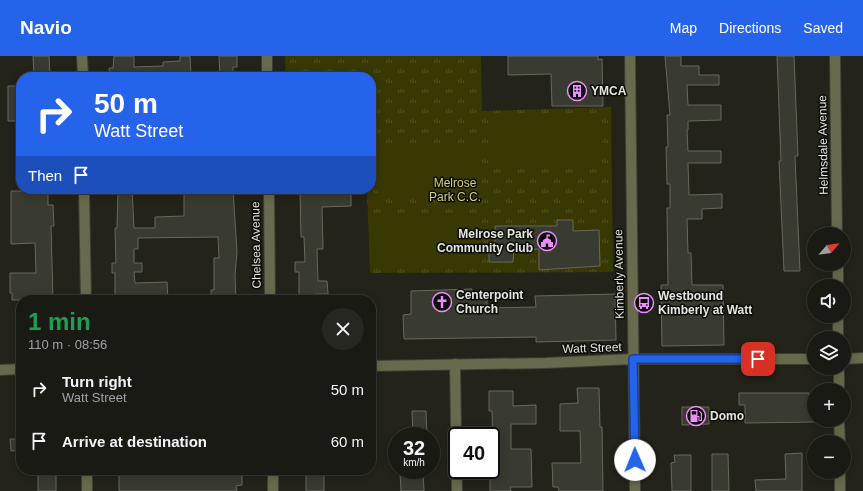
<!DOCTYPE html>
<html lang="en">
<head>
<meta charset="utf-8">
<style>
  :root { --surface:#1a1a14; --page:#272722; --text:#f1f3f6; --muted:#9fa1a0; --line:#383834; --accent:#2563eb }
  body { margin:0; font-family:Helvetica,sans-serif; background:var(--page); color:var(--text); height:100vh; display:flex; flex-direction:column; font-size:15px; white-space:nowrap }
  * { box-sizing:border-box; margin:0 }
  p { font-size:13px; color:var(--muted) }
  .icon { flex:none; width:22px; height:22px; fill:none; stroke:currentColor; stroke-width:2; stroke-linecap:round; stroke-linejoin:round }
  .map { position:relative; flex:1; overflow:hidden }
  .sheet { position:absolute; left:16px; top:239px; width:360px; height:180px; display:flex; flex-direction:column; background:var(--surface); border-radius:16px; box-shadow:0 2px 10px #0003,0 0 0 1px var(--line) }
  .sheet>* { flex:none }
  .banner { position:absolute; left:16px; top:16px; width:360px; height:122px; border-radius:16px; box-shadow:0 2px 10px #0003,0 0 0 1px var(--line); background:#2563eb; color:#fff; overflow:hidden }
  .needle { width:26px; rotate:62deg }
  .controls { position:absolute; left:807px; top:171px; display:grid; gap:8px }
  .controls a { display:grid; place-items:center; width:44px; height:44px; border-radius:50%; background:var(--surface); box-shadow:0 2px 10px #0003,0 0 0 1px var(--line); font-size:20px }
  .speed { position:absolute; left:388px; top:371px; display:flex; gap:8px; font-size:20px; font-weight:700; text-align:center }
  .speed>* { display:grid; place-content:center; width:52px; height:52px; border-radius:50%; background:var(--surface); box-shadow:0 2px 10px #0003,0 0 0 1px var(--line); line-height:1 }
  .speed small { font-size:10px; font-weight:400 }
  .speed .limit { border:2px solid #111; border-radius:6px; background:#fff; color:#111 }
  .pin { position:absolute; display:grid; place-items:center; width:34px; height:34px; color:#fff; margin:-17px; border-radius:8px; box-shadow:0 2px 6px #0006 }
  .me { position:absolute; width:44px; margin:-22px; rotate:359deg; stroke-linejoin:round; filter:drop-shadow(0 0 3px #0008) }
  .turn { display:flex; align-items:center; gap:14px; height:84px; padding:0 12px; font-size:18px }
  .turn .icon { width:52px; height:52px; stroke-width:2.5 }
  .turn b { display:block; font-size:28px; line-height:34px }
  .then { display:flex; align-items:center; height:38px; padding:0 12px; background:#0003; gap:8px; font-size:15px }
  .round { display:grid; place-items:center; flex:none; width:42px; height:42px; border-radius:21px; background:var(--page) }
  .summary { display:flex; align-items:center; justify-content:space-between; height:68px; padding:0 12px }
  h1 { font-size:24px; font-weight:600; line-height:30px; color:#1e9e55 }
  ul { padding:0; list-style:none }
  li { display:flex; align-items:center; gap:12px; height:52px; padding:0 12px }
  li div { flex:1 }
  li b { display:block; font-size:15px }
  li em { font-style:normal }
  header { display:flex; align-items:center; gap:24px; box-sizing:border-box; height:56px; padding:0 20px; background:var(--accent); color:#fff }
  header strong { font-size:19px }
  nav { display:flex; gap:22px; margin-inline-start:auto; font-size:14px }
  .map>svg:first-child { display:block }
</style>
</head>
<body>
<header>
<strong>Navio</strong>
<nav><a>Map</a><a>Directions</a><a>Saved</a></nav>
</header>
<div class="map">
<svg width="863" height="435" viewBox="0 0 863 435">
  <defs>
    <pattern id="park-tufts" width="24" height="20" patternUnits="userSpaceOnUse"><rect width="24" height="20" fill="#373802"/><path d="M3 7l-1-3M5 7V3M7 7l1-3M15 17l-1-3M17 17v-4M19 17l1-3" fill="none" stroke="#545526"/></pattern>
  </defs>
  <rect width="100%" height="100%" fill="#23231a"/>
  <!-- park -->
  <path fill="url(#park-tufts)" d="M285,0H481L482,55L611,51L613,216L370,217L367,133H371V21H286Z"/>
  <!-- pitch -->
  <path fill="#373802" d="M590,60C594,62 598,64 600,68C606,79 602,104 590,109L506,110L497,107C488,95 487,67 504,61Z
    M469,89L479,97L481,102V127L476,134L469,138L385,140C367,135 366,102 379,92Z
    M470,158C486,167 488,200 470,208L386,209L378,206C370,194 368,170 380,161Z"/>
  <!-- building -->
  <path fill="#393a30" stroke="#68695d" d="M33,0H49L50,21H34Z
    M114,0H134V11L163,10V6L180,5V0H190L191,21H110L109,12H113Z
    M219,0H237V11H233V21H220Z
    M508,0H598V4L602,3L603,50H552L551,18L508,19Z
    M665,0H681V10H699V19H719V29H687L688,49H721V64L688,65V74H687L688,95H721V107H688L689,139L722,138V152L702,153V163H687L688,197H691L692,229H723L724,289L662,290L661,229H668L667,152H670V128H667L666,91H668L667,59H670Z
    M777,0H794L798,100H795L800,215H784L779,105H781Z
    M8,30H21V65H8Z
    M32,133H48V149H53L54,170H51L53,244H12V237H10V217H36L35,187L11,188V135H32Z
    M118,133H132L134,172H155V161L184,160V133H233L237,196L235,219L236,244H211V234H214V202H219L218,181L138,182V193H134V207H142V216H134L135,227L167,226L168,244H115V217H112V207H116L115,172H117Z
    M351,134V150L322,151L323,193H317L318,225H327L328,238H315L316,244H299V216H295V206H305L304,181H301L300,135Z
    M557,164H573V175L599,174L600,210L539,214V193L514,194L513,206H489V195H495V170H557Z
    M472,233V241L487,240V252L536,251L535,240L615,238L616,284L536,286V281L404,283L403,259L411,258V235Z
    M577,332H599L600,371H602L603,435H559L558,431H553L552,407H581L580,375H560V348L578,347Z
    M489,335H513V350L536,349V368H511V393H531L532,431H510L511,435H490V414L491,396H493L492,355H489Z
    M739,337H809V353H814V366L745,367V349H739Z
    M682,351H709V368L682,369Z
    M412,355H426L427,380H413Z
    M10,383H21V394L11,395Z
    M802,397V435H756L755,424L786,423L785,398Z
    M712,398H728L729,435H712Z
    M674,399H691V435H672L671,407L675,406Z
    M38,414H56V435H38Z
    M119,414H242V429L236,430L237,435H119Z
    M400,416H423L424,435H401Z
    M306,417H324V435H306Z"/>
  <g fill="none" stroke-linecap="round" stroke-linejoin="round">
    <defs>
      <path id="minor" d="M82,0L83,21
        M267,0V21
        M835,0L837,178
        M84,133L86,244
        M269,133L270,244
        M838,208V230
        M838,260V282
        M633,303H814
        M844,303L863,302
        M455,308L457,435
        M839,312V334
        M839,364L840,386
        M87,414V435
        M273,414V435
        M840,416V435"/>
      <path id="tertiary" d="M630,0L635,435
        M371,310L546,307L633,303
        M0,314L21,313"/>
    </defs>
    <!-- minor casing -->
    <use href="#minor" stroke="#3e3e36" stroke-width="12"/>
    <!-- tertiary casing -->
    <use href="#tertiary" stroke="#3e3e36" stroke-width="12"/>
    <!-- minor -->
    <use href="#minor" stroke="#686a4d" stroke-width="10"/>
    <!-- tertiary -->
    <use href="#tertiary" stroke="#686a4d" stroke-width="10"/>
  </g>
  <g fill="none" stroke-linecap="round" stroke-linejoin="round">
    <defs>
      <path id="route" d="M635,404L633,303H758"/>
    </defs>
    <!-- route casing -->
    <use href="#route" stroke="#184099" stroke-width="10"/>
    <!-- route -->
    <use href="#route" stroke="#2563eb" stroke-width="7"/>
  </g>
  <!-- icons -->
  <defs>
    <symbol id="building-ring" viewBox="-11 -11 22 22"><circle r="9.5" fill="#0c0c08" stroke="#ea8dfd" stroke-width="1.5"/><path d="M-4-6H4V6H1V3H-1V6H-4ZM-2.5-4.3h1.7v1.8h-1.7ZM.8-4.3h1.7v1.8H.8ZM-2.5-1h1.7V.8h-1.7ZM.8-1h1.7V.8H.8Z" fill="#ea8dfd"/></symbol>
    <symbol id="civic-ring" viewBox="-11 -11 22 22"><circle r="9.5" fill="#0c0c08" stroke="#ea8dfd" stroke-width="1.5"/><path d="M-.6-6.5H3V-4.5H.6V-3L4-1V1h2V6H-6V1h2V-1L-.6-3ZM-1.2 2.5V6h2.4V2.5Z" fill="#ea8dfd"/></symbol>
    <symbol id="church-ring" viewBox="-11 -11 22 22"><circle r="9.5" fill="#0c0c08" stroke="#ea8dfd" stroke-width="1.5"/><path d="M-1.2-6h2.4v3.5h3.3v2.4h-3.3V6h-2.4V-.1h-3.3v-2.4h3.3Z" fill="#ea8dfd"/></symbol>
    <symbol id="bus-ring" viewBox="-11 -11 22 22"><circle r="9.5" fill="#0c0c08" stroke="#ea8dfd" stroke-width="1.5"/><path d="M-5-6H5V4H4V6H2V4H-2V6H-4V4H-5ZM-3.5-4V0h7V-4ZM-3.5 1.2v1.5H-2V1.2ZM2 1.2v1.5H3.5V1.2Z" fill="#ea8dfd"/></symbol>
    <symbol id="fuel-ring" viewBox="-11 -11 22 22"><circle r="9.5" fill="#0c0c08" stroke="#ea8dfd" stroke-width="1.5"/><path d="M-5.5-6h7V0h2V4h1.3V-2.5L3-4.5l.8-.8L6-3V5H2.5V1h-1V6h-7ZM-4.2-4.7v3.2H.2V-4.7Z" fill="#ea8dfd"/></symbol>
  </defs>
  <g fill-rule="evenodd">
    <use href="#building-ring" x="566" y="24" width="22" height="22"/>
    <use href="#civic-ring" x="536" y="174" width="22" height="22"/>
    <use href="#church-ring" x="431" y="235" width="22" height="22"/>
    <use href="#bus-ring" x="633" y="236" width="22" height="22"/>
    <use href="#fuel-ring" x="685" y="349" width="22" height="22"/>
  </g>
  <g text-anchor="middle" stroke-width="3" stroke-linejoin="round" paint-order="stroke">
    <!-- poi labels -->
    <g font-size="12" font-weight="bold" fill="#e5e6df" stroke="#0c0c08" text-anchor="start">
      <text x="591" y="39">YMCA</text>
      <text x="533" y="182" text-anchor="end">Melrose Park<tspan x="533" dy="14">Community Club</tspan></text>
      <text x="456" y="243">Centerpoint<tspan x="456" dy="14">Church</tspan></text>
      <text x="658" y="244">Westbound<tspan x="658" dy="14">Kimberly at Watt</tspan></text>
      <text x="710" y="364">Domo</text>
    </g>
    <!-- street labels -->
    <g font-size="12" fill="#e5e6df" stroke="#0c0c08">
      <text transform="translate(823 89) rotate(-91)" y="4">Helmsdale Avenue</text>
      <text transform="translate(256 189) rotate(-91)" y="4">Chelsea Avenue</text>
      <text transform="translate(619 218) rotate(-91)" y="4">Kimberly Avenue</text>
      <text transform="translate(592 292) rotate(-2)" y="4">Watt Street</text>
    </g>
    <!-- park labels -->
    <g font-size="12" fill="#d0d46e" stroke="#0c0c08">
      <text x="455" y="131">Melrose<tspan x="455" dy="14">Park C.C.</tspan></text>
    </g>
  </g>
</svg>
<div class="controls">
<a><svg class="needle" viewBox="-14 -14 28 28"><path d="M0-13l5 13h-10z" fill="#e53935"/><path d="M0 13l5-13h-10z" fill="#9fa1a0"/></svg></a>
<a><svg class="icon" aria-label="sound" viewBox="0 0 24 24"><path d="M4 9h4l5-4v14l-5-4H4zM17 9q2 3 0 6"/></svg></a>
<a><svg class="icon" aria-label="layers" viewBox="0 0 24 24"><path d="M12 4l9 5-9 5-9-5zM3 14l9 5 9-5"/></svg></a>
<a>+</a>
<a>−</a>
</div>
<div class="speed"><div>32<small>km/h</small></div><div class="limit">40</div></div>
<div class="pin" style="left:758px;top:303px;background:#d93025"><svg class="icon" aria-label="arrive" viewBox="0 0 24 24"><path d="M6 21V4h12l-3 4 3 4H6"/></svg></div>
<svg class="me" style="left:635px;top:404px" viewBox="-20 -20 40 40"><circle r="19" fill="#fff"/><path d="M0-13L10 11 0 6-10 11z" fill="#2563eb"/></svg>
<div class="banner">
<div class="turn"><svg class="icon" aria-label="right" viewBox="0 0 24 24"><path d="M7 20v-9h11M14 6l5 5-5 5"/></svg><div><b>50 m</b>Watt Street</div></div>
<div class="then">Then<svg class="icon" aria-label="arrive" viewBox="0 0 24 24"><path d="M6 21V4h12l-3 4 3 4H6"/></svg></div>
</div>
<section class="sheet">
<div class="summary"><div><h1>1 min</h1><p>110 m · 08:56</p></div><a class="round"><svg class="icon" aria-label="close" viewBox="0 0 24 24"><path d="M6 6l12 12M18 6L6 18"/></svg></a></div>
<ul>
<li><svg class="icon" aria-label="right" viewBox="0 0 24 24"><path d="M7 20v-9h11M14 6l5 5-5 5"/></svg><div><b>Turn right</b><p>Watt Street</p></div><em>50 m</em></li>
<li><svg class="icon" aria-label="arrive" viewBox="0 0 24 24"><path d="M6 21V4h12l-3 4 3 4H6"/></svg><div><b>Arrive at destination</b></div><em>60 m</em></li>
</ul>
</section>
</div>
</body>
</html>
